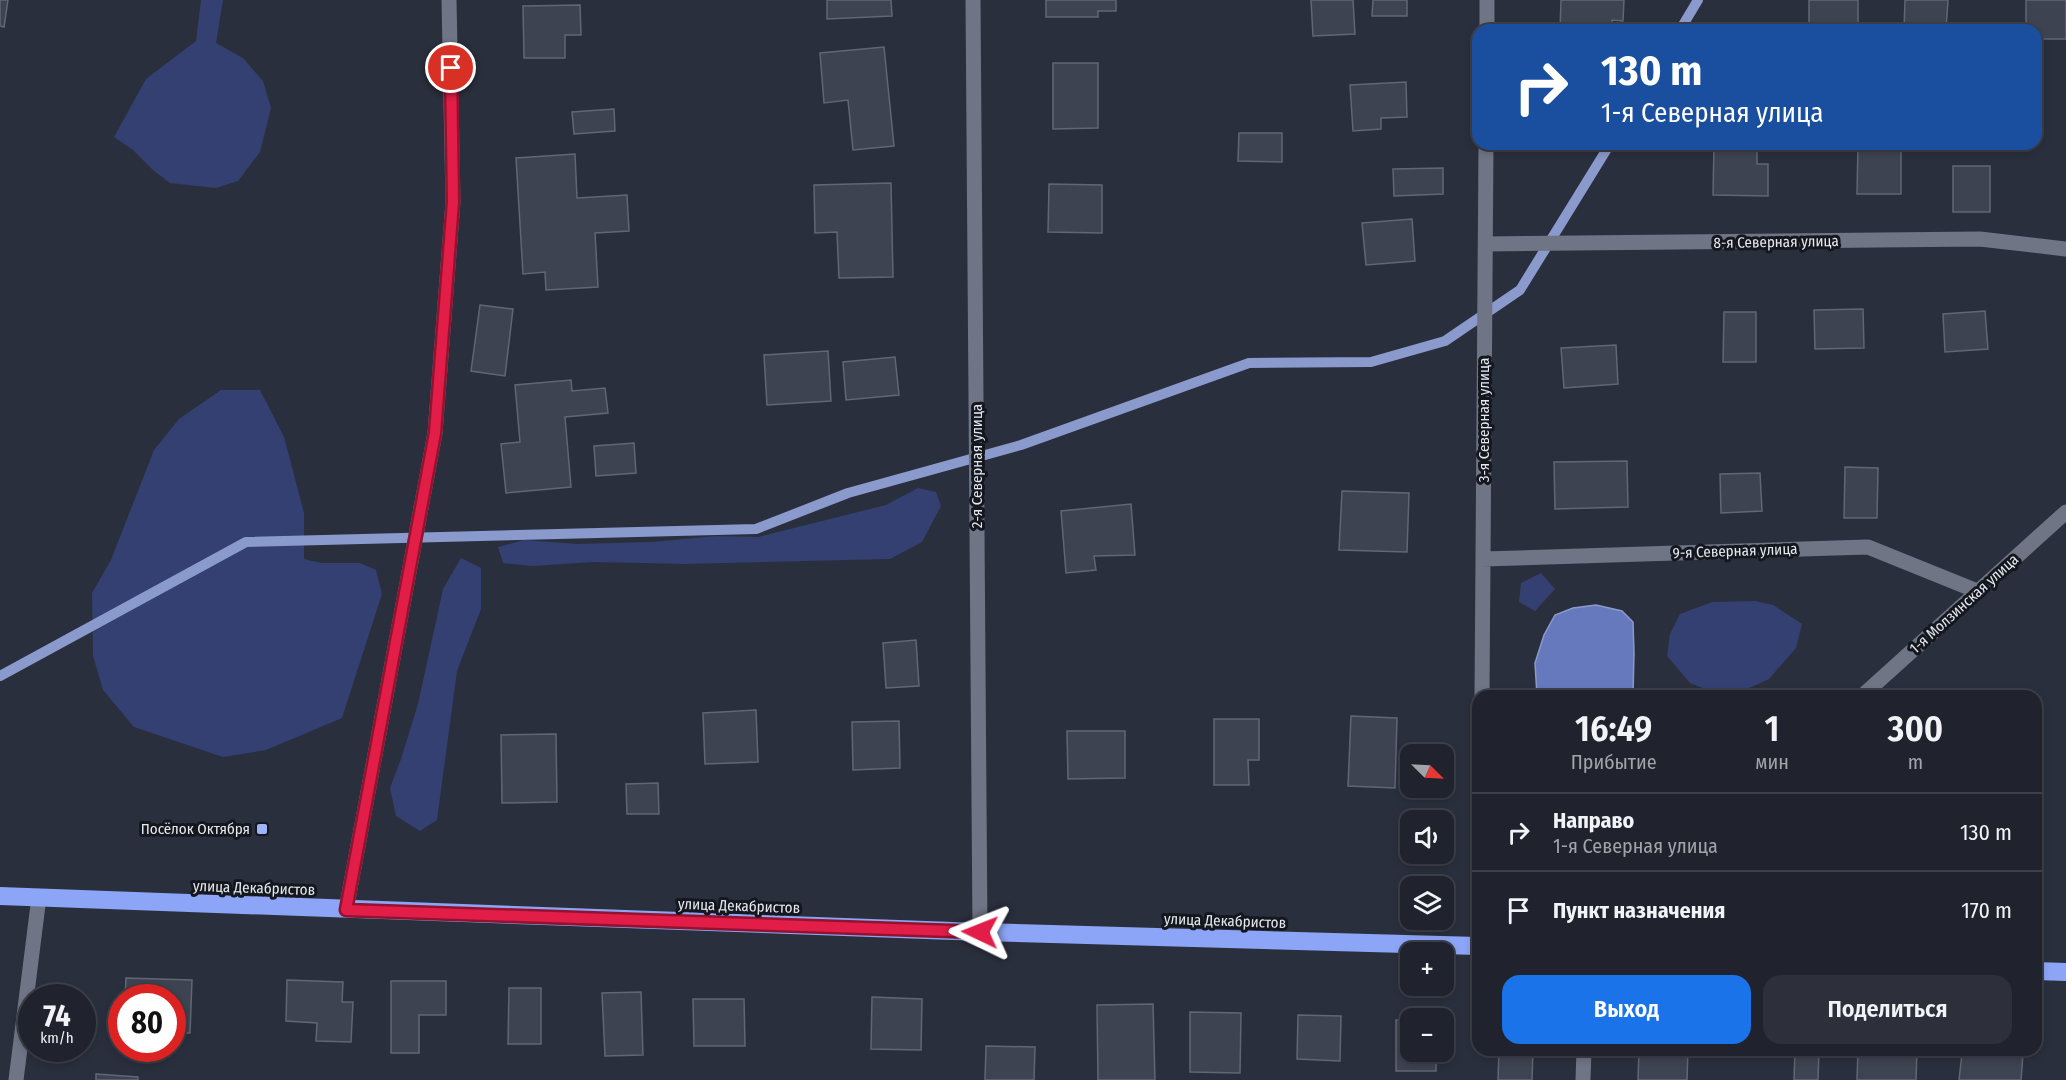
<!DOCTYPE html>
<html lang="ru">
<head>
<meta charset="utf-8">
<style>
  :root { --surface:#20232e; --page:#2d2f3a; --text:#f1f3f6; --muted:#a2a4aa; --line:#3d404a; --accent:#1a73e8 }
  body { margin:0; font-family:"Fira Sans Condensed",sans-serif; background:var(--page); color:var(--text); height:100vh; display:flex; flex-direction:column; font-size:22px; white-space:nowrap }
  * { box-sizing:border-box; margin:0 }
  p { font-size:20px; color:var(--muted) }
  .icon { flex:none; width:33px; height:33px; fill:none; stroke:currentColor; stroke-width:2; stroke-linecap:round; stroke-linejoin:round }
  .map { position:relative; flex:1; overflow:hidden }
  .panel { position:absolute; left:1472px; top:690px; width:570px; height:366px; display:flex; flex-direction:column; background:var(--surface); border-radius:18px; box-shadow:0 3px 9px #0003,0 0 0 2px var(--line) }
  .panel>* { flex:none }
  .guide { position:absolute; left:1472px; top:24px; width:570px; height:126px; border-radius:18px; box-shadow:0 3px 9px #0003,0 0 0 2px var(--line); background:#1a4fa0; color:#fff; overflow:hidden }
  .needle { width:39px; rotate:114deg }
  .buttons { position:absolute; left:1400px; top:744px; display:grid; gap:12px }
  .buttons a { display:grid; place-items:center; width:54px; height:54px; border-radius:12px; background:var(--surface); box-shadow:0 3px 9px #0003,0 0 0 2px var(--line); font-size:30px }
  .speed { position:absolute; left:18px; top:984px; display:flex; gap:12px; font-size:30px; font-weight:700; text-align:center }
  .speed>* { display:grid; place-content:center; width:78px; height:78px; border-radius:50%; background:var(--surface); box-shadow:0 3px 9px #0003,0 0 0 2px var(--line); line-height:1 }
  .speed small { font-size:15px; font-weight:400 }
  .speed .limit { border:9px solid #d22; background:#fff; color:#111 }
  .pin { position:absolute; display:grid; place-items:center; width:51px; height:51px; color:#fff; margin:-26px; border:3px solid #fff; border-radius:50%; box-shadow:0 2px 6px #0007 }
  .me { position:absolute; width:66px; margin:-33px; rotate:272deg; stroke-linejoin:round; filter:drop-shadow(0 0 4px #0008) }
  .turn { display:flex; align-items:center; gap:21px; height:126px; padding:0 30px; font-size:27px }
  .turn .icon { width:78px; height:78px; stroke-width:2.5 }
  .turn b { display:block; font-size:42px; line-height:51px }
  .eta { display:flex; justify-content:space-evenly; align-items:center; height:102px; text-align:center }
  .eta b { font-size:36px; font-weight:600; line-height:42px }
  .primary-button { display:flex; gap:12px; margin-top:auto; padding:12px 30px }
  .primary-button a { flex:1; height:69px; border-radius:18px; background:var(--accent); color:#fff; font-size:24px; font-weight:600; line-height:69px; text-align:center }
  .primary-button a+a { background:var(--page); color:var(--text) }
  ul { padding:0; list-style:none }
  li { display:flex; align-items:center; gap:18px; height:78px; padding:0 30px; border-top:2px solid var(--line) }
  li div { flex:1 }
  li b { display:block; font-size:22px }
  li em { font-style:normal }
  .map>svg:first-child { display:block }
</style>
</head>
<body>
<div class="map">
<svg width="2066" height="1080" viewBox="0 0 2066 1080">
  <rect width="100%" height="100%" fill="#2a2f3d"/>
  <!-- green -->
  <path fill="#334071" d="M201,0H223L216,43L243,58L263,81L271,108L260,152L238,181L216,188L170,183L153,170L133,150L114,137L146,79L196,41Z
    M221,390H260L284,437L304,513V559L321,563H360L376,570L382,594L342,718L266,750L223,757L134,727L103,690L93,656L92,593L111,560L154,450L179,419Z
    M918,488L936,492L941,506L922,542L890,559L685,564L594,562L532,566L503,563L498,547L524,540L577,544L652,542L716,536L758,537L886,505Z
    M461,558L481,568V609L457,671L437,820L420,831L396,816L390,788L401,759L418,704L443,589Z
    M1541,573L1555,589L1535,611L1519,602L1521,583Z
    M1755,601L1773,605L1802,624L1796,648L1769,679L1747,689L1723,696L1690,683L1667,656L1670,634L1680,614L1712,602Z"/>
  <!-- water -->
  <path fill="#6579bc" stroke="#8b9acc" stroke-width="1.5" d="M1596,605L1622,611L1633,622L1634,653L1633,696H1537L1535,663L1544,635L1555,615L1573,608Z"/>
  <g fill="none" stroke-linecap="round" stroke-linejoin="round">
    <!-- stream -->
    <path stroke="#8b9acc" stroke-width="10" d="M1680,30L1698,0
      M0,676L246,542L756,529L848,493L1021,445L1249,363L1371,362L1445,341L1520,290L1610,144"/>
  </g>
  <!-- building -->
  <path fill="#3e4352" stroke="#616676" stroke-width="1.5" d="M0,0H8L4,27L0,26Z
    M827,0H891L892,16L827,19Z
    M1046,0H1116V11H1098V17H1046Z
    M1311,0H1353L1355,34L1313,36Z
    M1373,0H1407V16H1372Z
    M1561,0H1624L1623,21L1612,20V30H1560Z
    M1809,0H1858V24H1844L1843,30H1809Z
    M1905,0H1948L1946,30H1904Z
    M2026,0H2066V39H2036V30H2026Z
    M580,5L581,35H565V58H524L523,6Z
    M884,47L894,146L853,150L848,100L824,103L820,53Z
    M1053,63H1098V128L1053,129Z
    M1406,82L1407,117L1381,118V129L1353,131L1350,85Z
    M614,109L615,131L574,134L572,112Z
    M1239,133H1282V162L1238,161Z
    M1714,144H1757V164H1768V196L1713,195Z
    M1858,144H1901V194H1857Z
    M575,154L577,198L627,195L629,231L595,233L598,287L546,290L545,272L523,274L516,158Z
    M1953,166H1990V212H1953Z
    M1443,168V194L1394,196L1393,169Z
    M891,183L893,277L839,278L837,232L815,233L814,185Z
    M1049,184L1102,185V233L1048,232Z
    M1412,219L1415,261L1366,265L1362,223Z
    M480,305L513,309L505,376L471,371Z
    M1863,309L1864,348L1815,349L1814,310Z
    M1985,311L1988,349L1945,352L1943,314Z
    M1724,312H1756V362H1723Z
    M1616,345L1618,384L1564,388L1561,348Z
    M828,351L831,401L767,405L764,355Z
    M895,357L899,395L846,400L843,362Z
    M571,380L572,391L605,388L608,413L565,417L571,487L506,493L501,444L520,442L515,385Z
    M634,443L636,473L596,476L594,446Z
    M1627,461L1628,507L1555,509L1554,462Z
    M1845,467L1878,468L1877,518H1844Z
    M1760,473L1762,511L1721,513L1720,474Z
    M1342,491L1409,493L1407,552L1339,550Z
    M1131,504L1135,555L1094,556L1096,570L1066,573L1061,511Z
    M916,640L919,686L886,688L883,643Z
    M756,710L758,762L705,764L703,713Z
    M1351,716L1397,718L1395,788L1348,786Z
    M1214,719H1259V760H1248L1249,785H1214Z
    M899,721L900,768L853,770L852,722Z
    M1067,731H1125V778L1068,779Z
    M556,734L557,802L502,803L501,735Z
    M658,783L659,814H627L626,784Z
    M126,978L192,980L190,1033H172V998H125Z
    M287,980L343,982L342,1002H353L351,1042L316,1041L317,1023L286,1021Z
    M391,981H446V1015H419V1053H391Z
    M509,988H541V1044H508Z
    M641,992L643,1055L605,1056L602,993Z
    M872,997L922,999L921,1050L871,1049Z
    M693,999H744L745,1046H694Z
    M1153,1004L1155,1080H1098L1097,1005Z
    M1190,1012L1241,1013L1240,1073L1190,1072Z
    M1298,1015L1341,1016L1340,1061L1297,1059Z
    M1396,1020H1410V1052H1436V1071H1396Z
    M986,1046L1035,1047L1034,1080H985Z
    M1499,1050H1533L1532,1080H1498Z
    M1639,1050H1688L1687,1080H1638Z
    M1795,1050H1819L1818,1080H1794Z
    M1858,1050H1917L1916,1080H1857Z
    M1962,1054H2023L2021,1080H1959Z
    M96,1074L138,1077V1080H96Z"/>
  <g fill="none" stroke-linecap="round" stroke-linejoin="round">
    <!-- street -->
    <path stroke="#6f7585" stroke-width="15" d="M973,0L980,932
      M1487,30V0
      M1486,244L1980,239L2066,249
      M1483,559L1868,547L1977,591
      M1482,696L1486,144
      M346,910L435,433L453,202L449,0
      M1583,1080L1584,1050"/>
    <!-- secondary -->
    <path stroke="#6f7585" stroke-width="15" d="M1862,696L2066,512
      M16,1080L39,897"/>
    <!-- highway -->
    <path stroke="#8ca5f6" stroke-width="18" d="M0,896L980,932L1478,946
      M2036,971L2066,972"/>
  </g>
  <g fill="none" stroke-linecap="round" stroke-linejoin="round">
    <defs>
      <path id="route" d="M451,68L453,202L435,433L346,910L980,932"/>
    </defs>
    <!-- route casing -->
    <use href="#route" stroke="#92132f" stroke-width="15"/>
    <!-- route -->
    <use href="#route" stroke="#e11d48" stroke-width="10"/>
  </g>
  <!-- markers -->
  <rect fill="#9db4fd" stroke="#15171e" stroke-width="2" x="256" y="823" width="12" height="12" rx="3"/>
  <g text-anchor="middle" stroke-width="6" stroke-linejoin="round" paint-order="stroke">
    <!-- street labels -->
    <g font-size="15" fill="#e5e8f1" stroke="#15171e">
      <text transform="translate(1776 242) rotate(-1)" y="5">8-я Северная улица</text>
      <text transform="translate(1484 420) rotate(-90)" y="5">3-я Северная улица</text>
      <text transform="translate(977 466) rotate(-90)" y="5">2-я Северная улица</text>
      <text transform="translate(1735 551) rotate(-2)" y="5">9-я Северная улица</text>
      <text transform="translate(1964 604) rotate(-42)" y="5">1-я Молзинская улица</text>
      <text transform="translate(254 888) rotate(2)" y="5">улица Декабристов</text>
      <text transform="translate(739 906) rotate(2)" y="5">улица Декабристов</text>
      <text transform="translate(1225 921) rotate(2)" y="5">улица Декабристов</text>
    </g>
    <!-- poi labels -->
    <g font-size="15" fill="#e5e8f1" stroke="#15171e" text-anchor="end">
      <text x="250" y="834">Посёлок Октября</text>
    </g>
  </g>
</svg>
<div class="buttons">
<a><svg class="needle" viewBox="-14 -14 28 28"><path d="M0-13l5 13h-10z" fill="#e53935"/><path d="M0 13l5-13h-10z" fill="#a2a4aa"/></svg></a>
<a><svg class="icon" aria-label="sound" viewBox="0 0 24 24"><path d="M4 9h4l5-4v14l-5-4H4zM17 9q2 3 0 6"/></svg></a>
<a><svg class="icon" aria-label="layers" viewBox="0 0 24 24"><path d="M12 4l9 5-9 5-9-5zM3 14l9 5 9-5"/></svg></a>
<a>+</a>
<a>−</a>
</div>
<div class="speed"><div>74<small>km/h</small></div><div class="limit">80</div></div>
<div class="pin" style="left:451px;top:68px;background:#d93025"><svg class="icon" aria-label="arrive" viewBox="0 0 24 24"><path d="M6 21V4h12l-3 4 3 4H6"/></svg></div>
<svg class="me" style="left:980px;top:932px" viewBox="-20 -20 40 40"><path d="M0-17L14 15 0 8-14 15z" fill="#e11d48" stroke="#fff" stroke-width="4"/></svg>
<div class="guide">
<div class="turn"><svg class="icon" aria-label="right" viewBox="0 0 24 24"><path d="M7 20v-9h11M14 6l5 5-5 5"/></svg><div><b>130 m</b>1-я Северная улица</div></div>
</div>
<section class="panel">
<div class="eta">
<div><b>16:49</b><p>Прибытие</p></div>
<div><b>1</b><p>мин</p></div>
<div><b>300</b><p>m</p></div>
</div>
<ul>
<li><svg class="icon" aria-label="right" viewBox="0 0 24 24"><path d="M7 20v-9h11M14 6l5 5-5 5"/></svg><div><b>Направо</b><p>1-я Северная улица</p></div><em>130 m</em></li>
<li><svg class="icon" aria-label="arrive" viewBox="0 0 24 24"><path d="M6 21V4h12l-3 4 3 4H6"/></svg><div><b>Пункт назначения</b></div><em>170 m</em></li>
</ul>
<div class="primary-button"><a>Выход</a><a>Поделиться</a></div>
</section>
</div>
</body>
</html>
